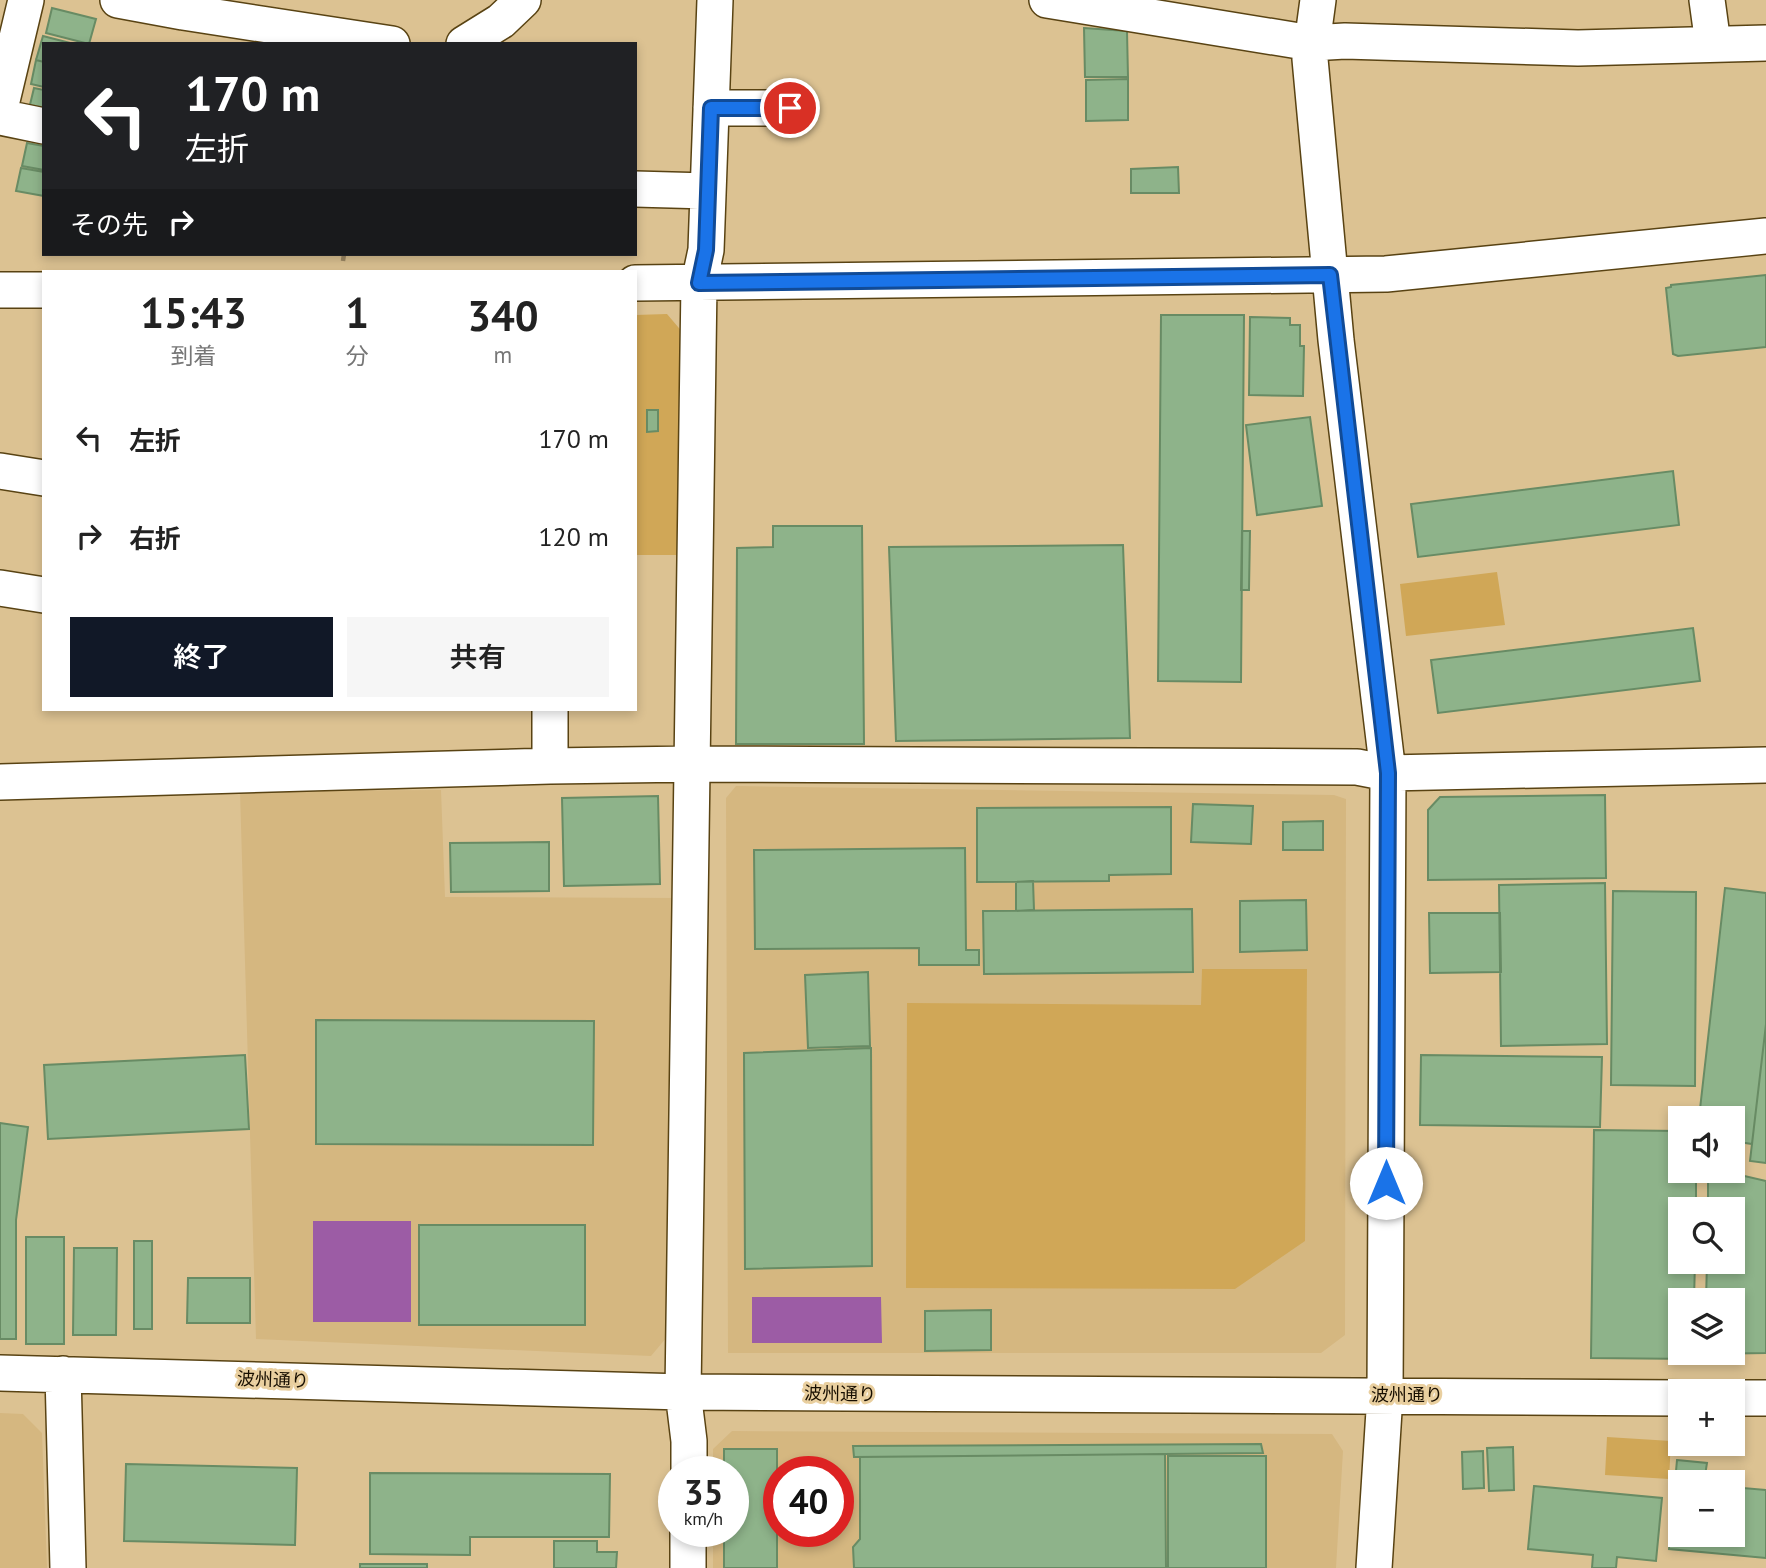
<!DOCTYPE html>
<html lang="ja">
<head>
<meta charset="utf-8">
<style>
  :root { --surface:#fff; --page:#f6f6f6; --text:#222; --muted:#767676; --accent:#111827 }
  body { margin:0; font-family:"PT Sans","Noto Sans JP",sans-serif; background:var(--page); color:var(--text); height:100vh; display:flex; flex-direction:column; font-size:26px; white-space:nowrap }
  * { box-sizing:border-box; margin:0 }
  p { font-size:23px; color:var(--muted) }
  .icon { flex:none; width:38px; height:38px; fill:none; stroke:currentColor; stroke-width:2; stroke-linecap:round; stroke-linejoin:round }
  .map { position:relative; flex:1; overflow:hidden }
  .details { position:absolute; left:42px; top:270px; width:595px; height:441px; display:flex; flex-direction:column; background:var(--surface); border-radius:0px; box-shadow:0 4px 10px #0003 }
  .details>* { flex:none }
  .top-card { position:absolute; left:42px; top:42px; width:595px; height:214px; border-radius:0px; box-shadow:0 4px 10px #0003; background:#202124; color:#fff; overflow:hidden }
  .fabs { position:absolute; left:1668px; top:1106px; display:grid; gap:14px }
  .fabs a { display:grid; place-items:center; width:77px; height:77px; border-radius:0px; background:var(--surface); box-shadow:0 4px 10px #0003; font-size:35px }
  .speed { position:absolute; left:658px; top:1456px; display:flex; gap:14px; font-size:35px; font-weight:700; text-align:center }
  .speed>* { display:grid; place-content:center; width:91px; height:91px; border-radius:50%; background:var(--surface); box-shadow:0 4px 10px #0003; line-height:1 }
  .speed small { font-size:18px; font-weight:400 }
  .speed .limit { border:10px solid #d22; background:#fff; color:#111 }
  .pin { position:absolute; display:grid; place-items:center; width:60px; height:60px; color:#fff; margin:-30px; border:4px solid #fff; border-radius:50%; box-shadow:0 2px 7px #0007 }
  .me { position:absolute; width:77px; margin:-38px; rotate:0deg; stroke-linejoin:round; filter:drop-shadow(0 0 5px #0008) }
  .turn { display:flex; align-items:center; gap:24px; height:147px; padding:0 28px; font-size:32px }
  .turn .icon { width:91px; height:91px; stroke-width:2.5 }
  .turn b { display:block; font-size:49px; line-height:60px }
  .then { display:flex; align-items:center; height:66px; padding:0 28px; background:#0003; gap:14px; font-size:26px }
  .eta { display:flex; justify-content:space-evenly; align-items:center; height:119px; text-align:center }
  .eta b { font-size:42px; font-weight:600; line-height:49px }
  .cta { display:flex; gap:14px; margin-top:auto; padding:14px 28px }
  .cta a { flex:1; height:80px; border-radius:0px; background:var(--accent); color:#fff; font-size:28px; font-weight:600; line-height:80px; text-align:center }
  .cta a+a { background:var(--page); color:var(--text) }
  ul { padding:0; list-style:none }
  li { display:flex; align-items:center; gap:21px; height:98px; padding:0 28px }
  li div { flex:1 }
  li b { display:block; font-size:26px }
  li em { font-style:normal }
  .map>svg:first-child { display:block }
</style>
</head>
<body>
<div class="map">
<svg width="1766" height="1568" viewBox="0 0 1766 1568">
  <rect width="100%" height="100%" fill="#dcc292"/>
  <!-- built -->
  <path fill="#d5b780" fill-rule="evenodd" d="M736,786L1334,795L1346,799L1345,1335L1321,1353H728L726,798Z
    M441,790L445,897L680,898L672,1331L651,1356L256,1339L240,791Z
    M0,1413L23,1414L42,1433L47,1568H0Z
    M732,1431L1332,1434L1343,1451L1336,1568H713V1531H733V1472H713V1449ZM779,1472H838V1531H779Z"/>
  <!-- green -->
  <path fill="#d0a757" d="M667,314L684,334L682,555H635V315Z
    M1497,572L1505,625L1406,636L1400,584Z
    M1202,969H1307L1305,1241L1235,1289L906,1288L907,1003L1201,1005Z
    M1607,1437L1671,1441L1669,1479L1605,1475Z"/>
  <!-- water -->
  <path fill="#9c5ca5" d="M313,1221H411V1322H313Z
    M752,1297H881L882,1343H752Z"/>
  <!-- building -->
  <path fill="#8eb38a" stroke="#688b64" stroke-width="2" d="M52,8L96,19L89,44L46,33Z
    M1084,28L1127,31L1128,77H1085Z
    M43,36L74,44H44V62L36,60Z
    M36,60L44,62V87L31,84Z
    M1128,79V120L1086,121V80Z
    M34,88L44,90V116L28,113Z
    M27,143L44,146V170L22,166Z
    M1178,167L1179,193H1131V169Z
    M21,168L44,172V196L16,191Z
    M1766,275V347L1678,356L1673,354L1666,288L1671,287V285Z
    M1161,315H1244L1241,682L1158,681Z
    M1250,317L1290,318V325H1300V346H1304L1303,396L1249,395Z
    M647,410H658V431L647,432Z
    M1310,417L1322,506L1257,515L1246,425Z
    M1673,471L1679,525L1418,557L1411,504Z
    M773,526H862L864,744H736L737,548L773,547Z
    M1242,531H1250L1249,590H1241Z
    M1123,545L1130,738L896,741L889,547Z
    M1693,628L1700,681L1438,713L1431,660Z
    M1605,795L1606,878L1428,880V810L1440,797Z
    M658,796L660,884L564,886L562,798Z
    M1193,804L1253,806L1251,844L1191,842Z
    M1171,807V874L1109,875V881L977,882V808Z
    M1323,821V850H1283V822Z
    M549,842V891L451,892L450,843Z
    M965,848L966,950H979V965H919V948L755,949L754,850Z
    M1033,881L1034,910L1016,911V882Z
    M1605,883L1607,1044L1501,1046L1499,885Z
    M1725,888L1766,893V1024L1752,1144L1732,1141V1118H1699Z
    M1613,891L1696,892L1695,1086L1611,1085Z
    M1306,900L1307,950L1240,952V901Z
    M1192,909L1193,972L984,974L983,911Z
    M1429,913H1500L1501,972L1430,973Z
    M868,972L870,1046L808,1048L805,975Z
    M316,1020L594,1021L593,1145L316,1144Z
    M1766,1024V1163L1750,1161Z
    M871,1048L872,1266L745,1269L744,1053Z
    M245,1055L249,1129L48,1139L44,1065Z
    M1421,1055L1602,1057L1600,1127L1420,1125Z
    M0,1123L28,1127L16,1220V1339H0Z
    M1594,1130L1680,1131V1171H1696V1209H1680V1262H1695L1694,1300H1680V1353H1693V1359L1591,1358Z
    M1708,1171H1723L1766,1181V1353L1705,1354L1732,1353V1300H1706L1707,1262H1732V1209H1708Z
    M419,1225H585V1325H419Z
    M26,1237H64V1344H26Z
    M134,1241H152V1329H134Z
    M74,1248H117L116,1335H73Z
    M188,1278H250V1323H187Z
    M991,1310V1350L925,1351V1311Z
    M1261,1444L1263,1453L854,1457L853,1446Z
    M1513,1447L1514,1490L1489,1491L1487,1448Z
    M724,1449H777V1568H724V1531H733V1472H724Z
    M1483,1451L1484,1488L1463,1489L1462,1452Z
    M1165,1454L1166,1568H854L853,1547L860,1539V1457Z
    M1168,1456H1266V1568H1168Z
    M1677,1460L1707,1463L1704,1482H1680V1535H1732V1487L1766,1490V1558L1669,1549Z
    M126,1464L297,1468L295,1545L124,1541Z
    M370,1473L610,1474L609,1537H470V1555L370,1554Z
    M1534,1486L1662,1498L1656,1561L1617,1557L1616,1568H1592L1593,1555L1528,1549Z
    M554,1541H597V1552H617L616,1568H554Z
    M360,1564H427V1568H360Z"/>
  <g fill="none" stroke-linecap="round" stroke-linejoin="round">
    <defs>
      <path id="minor" d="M118,0L183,12L392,44
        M1047,0L1311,43L1345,41L1578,48L1766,43
        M1318,0L1310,59L1336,340L1388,773L1385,1395L1374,1568
        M1707,0L1713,44
        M464,44L501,21L523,0
        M711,108H790
        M0,109L26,0
        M0,117L44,126
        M635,189L708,191
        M635,283L1386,274L1766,236
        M0,290H44
        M0,471L44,478
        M0,588L44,595
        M550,766V709
        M0,782L550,766L692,764L1357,767L1388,773L1766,765
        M0,1373L683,1392L1680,1398
        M63,1374L68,1568
        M1732,1398H1766
        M689,1472V1441L683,1392L699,283L706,250L715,0
        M688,1568V1531"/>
    </defs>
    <!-- minor casing -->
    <use href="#minor" stroke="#594313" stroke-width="38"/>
    <!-- path -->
    <path stroke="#9e8964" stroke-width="4.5" stroke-dasharray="7 3.5" stroke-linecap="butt" d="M343,261L344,254"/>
    <!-- minor -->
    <use href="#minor" stroke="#fff" stroke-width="35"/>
  </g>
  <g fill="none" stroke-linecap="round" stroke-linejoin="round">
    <defs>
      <path id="route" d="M790,108H711L706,250L699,283L1330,275L1388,773L1386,1183"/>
    </defs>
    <!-- route casing -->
    <use href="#route" stroke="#114b97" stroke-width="18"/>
    <!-- route -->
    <use href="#route" stroke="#1a73e8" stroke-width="12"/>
  </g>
  <g text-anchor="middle" stroke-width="6" stroke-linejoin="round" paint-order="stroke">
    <!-- street labels -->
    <g font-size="18" fill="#170e00" stroke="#e9cf9f">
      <text transform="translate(273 1380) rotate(2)" y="6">波州通り</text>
      <text transform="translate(840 1394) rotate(1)" y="6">波州通り</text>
      <text x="1407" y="1401">波州通り</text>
    </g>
  </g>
</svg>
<div class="fabs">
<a><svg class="icon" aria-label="sound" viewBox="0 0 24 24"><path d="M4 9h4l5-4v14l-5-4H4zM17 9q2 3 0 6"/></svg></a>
<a><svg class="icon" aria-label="search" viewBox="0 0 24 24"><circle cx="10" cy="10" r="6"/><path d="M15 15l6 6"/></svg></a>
<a><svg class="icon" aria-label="layers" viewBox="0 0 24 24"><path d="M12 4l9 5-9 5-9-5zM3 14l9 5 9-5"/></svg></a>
<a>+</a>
<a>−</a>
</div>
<div class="speed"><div>35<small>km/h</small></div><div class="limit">40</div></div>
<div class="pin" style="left:790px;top:108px;background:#d93025"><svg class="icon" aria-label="arrive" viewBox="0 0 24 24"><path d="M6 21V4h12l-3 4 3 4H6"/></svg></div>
<svg class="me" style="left:1386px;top:1183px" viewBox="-20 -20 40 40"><circle r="19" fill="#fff"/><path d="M0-13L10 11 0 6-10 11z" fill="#1a73e8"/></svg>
<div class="top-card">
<div class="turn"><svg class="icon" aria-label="left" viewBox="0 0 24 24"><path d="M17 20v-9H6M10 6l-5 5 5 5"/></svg><div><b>170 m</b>左折</div></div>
<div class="then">その先<svg class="icon" aria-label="right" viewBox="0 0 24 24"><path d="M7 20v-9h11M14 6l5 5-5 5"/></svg></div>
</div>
<section class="details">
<div class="eta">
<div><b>15:43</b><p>到着</p></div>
<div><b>1</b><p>分</p></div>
<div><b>340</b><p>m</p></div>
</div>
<ul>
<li><svg class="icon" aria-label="left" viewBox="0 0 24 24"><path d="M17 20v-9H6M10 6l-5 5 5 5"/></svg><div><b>左折</b></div><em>170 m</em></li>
<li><svg class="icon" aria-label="right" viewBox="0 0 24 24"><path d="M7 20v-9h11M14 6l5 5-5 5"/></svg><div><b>右折</b></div><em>120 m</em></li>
</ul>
<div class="cta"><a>終了</a><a>共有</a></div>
</section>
</div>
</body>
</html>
